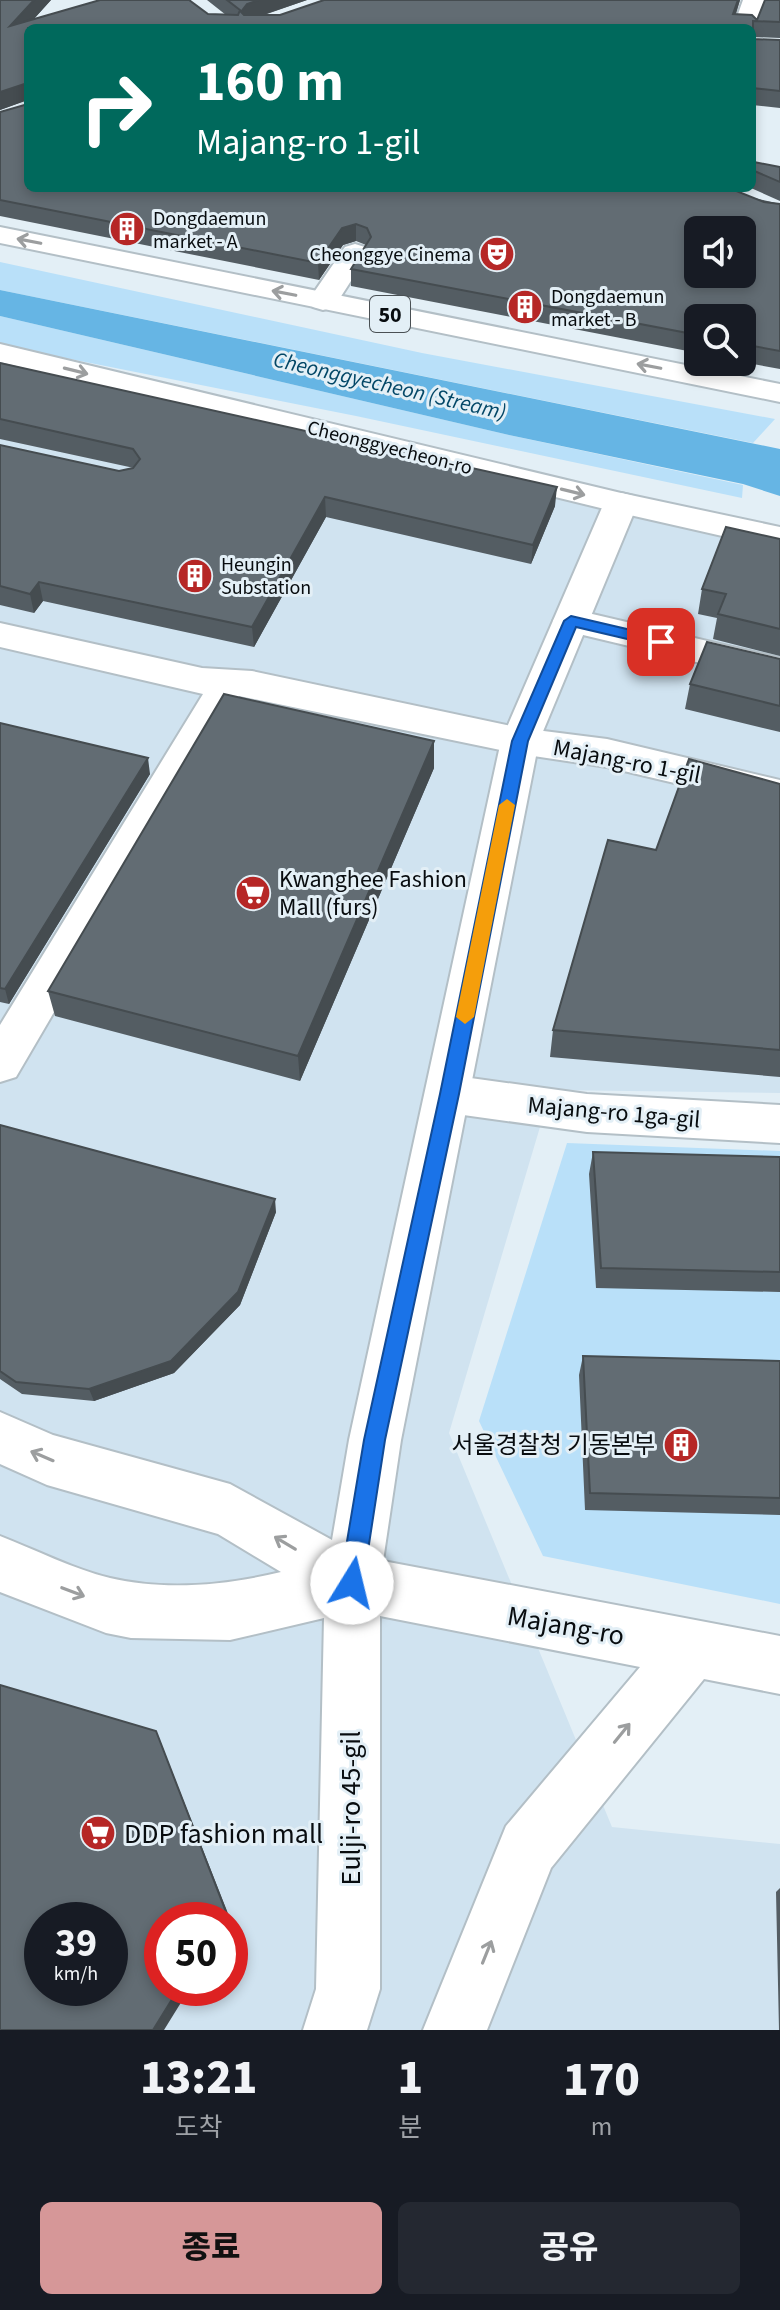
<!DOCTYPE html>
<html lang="ko">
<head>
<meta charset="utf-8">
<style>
  :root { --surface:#171b24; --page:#242831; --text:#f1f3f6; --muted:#9ea1a6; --accent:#d69798 }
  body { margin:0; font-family:"Source Sans 3","Noto Sans KR",sans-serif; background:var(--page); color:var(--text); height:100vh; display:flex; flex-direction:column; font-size:30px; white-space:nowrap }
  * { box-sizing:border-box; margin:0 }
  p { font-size:26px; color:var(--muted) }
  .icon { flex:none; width:44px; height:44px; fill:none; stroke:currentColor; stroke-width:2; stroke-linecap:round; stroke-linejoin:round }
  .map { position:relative; height:2030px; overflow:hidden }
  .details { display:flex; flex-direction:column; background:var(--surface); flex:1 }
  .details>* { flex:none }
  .guide { position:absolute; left:24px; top:24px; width:732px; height:168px; border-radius:12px; box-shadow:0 4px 12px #0003; background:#00695c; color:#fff; overflow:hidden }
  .fabs { position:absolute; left:684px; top:216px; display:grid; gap:16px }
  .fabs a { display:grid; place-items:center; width:72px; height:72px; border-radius:12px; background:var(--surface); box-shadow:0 4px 12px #0003; font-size:40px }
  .speed { position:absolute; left:24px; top:1902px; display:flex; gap:16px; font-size:40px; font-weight:700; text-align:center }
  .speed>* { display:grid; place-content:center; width:104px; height:104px; border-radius:50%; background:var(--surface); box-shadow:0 4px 12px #0003; line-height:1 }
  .speed small { font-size:20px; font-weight:400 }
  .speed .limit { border:12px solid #d22; background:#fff; color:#111 }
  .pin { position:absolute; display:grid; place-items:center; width:68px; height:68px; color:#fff; margin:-34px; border-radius:16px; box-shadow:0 4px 12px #0006 }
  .me { position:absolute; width:88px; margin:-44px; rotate:9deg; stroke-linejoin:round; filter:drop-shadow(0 0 6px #0008) }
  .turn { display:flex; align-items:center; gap:28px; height:168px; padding:0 40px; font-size:36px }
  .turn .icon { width:104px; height:104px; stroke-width:2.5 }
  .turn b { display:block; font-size:56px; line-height:68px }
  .eta { display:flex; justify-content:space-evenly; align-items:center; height:136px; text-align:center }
  .eta b { font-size:48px; font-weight:800; line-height:56px }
  .button { display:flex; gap:16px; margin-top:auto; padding:16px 40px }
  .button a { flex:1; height:92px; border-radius:12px; background:var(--accent); color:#111; font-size:32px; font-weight:800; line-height:92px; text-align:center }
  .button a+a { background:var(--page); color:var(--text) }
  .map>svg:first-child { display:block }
</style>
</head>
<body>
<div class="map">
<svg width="780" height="2030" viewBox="0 0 780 2030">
  <rect width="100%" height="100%" fill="#e3eff6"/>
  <!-- built -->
  <path fill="#d0e3f0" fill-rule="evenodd" d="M0,375L780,547V1093L551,1090L449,1433L612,1827L780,1844V2030H0ZM42,1920H110V1988H42ZM162,1920H230V1988H162Z"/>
  <!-- green -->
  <path fill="#b9e0f9" d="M0,262L422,353L775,419L753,443L0,290Z
    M0,316L509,435L743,485L742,498L356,416L0,345Z
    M567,1143L780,1151V1604L543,1556L479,1421Z"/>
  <!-- water -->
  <path fill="#66b5e4" d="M0,290L780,449V496L743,484L509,435L0,316Z"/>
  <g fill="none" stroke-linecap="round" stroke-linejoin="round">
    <defs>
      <path id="street" d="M743,0H767L753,33L752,28H733Z
        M355,244L365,247L369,253L338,301L333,307L323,310L313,307L308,301L345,247Z
        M571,609L780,658V682L558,629L553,621L558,613Z
        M0,623L202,668L252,671L520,728L607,739L780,780V808L607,767L520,754L239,696L16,1077L0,1082V1025L203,694L0,647Z
        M449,1075L587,1094L780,1105V1143L587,1132L449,1113L433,1107L426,1094L433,1081Z"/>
      <path id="secondary" d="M621,493L633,496L638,503L539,741L401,1440L383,1561L780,1636V1694L704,1679L551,1868L487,2030H423L506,1826L640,1667L380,1616V1989L367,2030H303L316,1989L324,1618L230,1640L131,1638L106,1633L0,1592V1536C36,1550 73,1569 110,1578C165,1591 227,1585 281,1572L218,1534L47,1485L0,1464V1412L53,1435L230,1484L332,1540L349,1440L501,741L604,503L609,496Z"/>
      <path id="primary" d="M0,227L780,384V402L0,243Z
        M0,344L621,493L780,527V549L621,513L0,362Z"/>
    </defs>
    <!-- street casing -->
    <use href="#street" stroke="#b3bfc6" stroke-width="4"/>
    <!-- secondary casing -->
    <use href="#secondary" stroke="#b3bfc6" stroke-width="4"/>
    <!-- primary casing -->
    <use href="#primary" stroke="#b3bfc6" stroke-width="4"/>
    <!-- street -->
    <use href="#street" fill="#fff" fill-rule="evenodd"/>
    <!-- secondary -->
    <use href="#secondary" fill="#fff" fill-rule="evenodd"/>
    <!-- primary -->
    <use href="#primary" fill="#fff" fill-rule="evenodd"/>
  </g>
  <!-- wall -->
  <path fill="#545d63" d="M0,0H51L33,20L226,15L207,0H307L264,15H280L324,0H740L736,14L757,20L780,0V38L753,37V39L780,40V108L752,105V28H28L780,204V369L742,362V318H698V353L351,286V269L366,245L356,241L343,245L319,280L0,216V112L28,104L27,100L0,110Z
    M752,157L754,162L780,167V201L751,188H752Z
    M0,363L555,506L531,564L326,517L254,647L43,601L34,613L0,605V445L119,471L134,468L0,439Z
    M780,539V656L713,639L717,618L698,614L702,589Z
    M780,659V732L685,709L690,684Z
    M0,723L150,774L9,1004L0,1002Z
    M434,741V768L300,1081L55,1016L48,991Z
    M780,784V1077L550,1057L553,1030L656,850Z
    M0,1125L276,1212L240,1305L174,1373L94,1401L22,1394L0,1379Z
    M593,1152L780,1157V1292L596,1288L589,1174Z
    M583,1356L780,1361V1515L585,1510L579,1375Z
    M780,1888V2030H779L776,1892Z"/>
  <!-- shaded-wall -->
  <path fill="#454c50" d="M34,0H51L13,42L10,26Z
    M259,0H307L248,20L241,12L247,4Z
    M738,0H740L731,28L733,14Z
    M27,83L28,100L0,110V92Z
    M356,224V241L343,245L319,280L318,263L342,228Z
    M557,487L555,506L531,564L533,545Z
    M325,497L326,517L254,647L252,627Z
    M39,582L43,601L34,613L30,594Z
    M434,741V768L300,1081L298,1056Z
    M148,758L150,774L9,1004L5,989Z
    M275,1199L276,1212L240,1305L174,1373L94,1401L89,1389Z
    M156,1731L231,1921L230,1923V1920H221Z
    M179,1988H190L164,2030H153Z"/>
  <!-- building -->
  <path fill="#626c73" stroke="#454c50" stroke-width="2" fill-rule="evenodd" d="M0,0H34L10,26L100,0H189L208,14L238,15L240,10L227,0H259L247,4L241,12L244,15H280L324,0H738L733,14L752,15L757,20L765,0H780V22L753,21V39L780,40V91L752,88V28H28V188H729L764,202L780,204V351L742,344V318H698V335L351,269L371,237L367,228L356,224L342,228L318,263L0,200V112L28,104L27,83L0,92ZM698,230H742V274H698Z
    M752,157L754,162L780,167V182L752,170Z
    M0,363L557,487L533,545L325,497L252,627L39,582L30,594L0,586V445L119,471L133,468L140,459L133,449L0,419Z
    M726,527L780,539V629L718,614L726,594L702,589Z
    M707,642L780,659V706L690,684Z
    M224,694L434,741L298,1056L48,991Z
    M0,723L148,758L5,989L0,988Z
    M689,759L780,784V1050L553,1030L608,840L656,850Z
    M0,1125L275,1199L238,1292L171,1361L89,1389L16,1382L0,1371Z
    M593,1152L780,1157V1272L601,1268Z
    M583,1356L780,1361V1498L590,1493Z
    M0,1685L156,1731L226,1912L221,1920H162V1988H179L153,2030H0ZM42,1920H110V1988H42Z"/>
  <!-- one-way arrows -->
  <defs><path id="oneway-shaft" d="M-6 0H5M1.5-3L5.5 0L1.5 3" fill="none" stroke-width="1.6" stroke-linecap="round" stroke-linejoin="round" transform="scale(2)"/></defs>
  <g stroke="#9c9e9f">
    <use href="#oneway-shaft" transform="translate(29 241) rotate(-169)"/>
    <use href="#oneway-shaft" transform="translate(284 293) rotate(-169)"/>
    <use href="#oneway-shaft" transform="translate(649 366) rotate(-169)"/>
    <use href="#oneway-shaft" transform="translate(76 371) rotate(14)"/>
    <use href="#oneway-shaft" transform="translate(573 492) rotate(14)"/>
    <use href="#oneway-shaft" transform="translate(42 1456) rotate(-157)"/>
    <use href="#oneway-shaft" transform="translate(285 1543) rotate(-149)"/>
    <use href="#oneway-shaft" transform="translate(73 1592) rotate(21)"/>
    <use href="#oneway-shaft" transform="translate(622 1733) rotate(-51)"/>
    <use href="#oneway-shaft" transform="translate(487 1952) rotate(-68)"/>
  </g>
  <!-- route -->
  <path fill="#1a73e8" stroke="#114b97" stroke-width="2" d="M571,616L661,637L668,642L661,647L576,627L528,741L459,1094L385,1440L363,1583L360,1591L352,1595L344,1591L340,1583L364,1440L440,1094L512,741L564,621Z"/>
  <!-- slow -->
  <path fill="#f59e0b" d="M507,799L515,805L474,1017L465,1024L456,1017L499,805Z"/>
  <!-- icons -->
  <defs>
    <symbol id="building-disc" viewBox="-11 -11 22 22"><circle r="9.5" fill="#b62726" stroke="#e3eff6"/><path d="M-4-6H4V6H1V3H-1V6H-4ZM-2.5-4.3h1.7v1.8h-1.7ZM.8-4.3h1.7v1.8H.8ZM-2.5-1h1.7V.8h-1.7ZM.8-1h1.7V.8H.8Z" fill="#fff"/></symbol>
    <symbol id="theatre-disc" viewBox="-11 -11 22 22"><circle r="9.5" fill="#b62726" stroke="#e3eff6"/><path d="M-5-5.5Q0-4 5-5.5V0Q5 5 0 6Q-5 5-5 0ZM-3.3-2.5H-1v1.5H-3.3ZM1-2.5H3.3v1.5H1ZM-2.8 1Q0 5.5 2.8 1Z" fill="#fff"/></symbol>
    <symbol id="supermarket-disc" viewBox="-11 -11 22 22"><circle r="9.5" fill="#b62726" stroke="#e3eff6"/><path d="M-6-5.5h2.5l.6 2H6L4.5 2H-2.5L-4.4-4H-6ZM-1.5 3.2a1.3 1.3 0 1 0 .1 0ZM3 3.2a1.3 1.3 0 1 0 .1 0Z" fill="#fff"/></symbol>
  </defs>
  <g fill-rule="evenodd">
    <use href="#building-disc" x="107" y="209" width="40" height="40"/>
    <use href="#theatre-disc" x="477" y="234" width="40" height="40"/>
    <use href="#building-disc" x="505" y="287" width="40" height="40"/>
    <use href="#building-disc" x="175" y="556" width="40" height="40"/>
    <use href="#supermarket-disc" x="233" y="873" width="40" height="40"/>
    <use href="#building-disc" x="661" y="1425" width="40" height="40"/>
    <use href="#supermarket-disc" x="78" y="1813" width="40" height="40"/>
  </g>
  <g text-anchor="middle" stroke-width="6" stroke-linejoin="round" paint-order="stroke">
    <!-- far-poi labels -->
    <g font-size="20" fill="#080c0f" stroke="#e3eff6" text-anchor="start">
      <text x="153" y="225">Dongdaemun<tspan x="153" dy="23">market - A</tspan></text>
      <text x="471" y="261" text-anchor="end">Cheonggye Cinema</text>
      <text x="551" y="303">Dongdaemun<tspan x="551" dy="23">market - B</tspan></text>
      <text x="221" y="571">Heungin<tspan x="221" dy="23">Substation</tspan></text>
    </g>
    <!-- far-street labels -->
    <g font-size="20" fill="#080c0f" stroke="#e3eff6">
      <text transform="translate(390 447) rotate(14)" y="7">Cheonggyecheon-ro</text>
    </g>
    <!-- shield labels -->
    <rect fill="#e3eff6" stroke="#4a5054" stroke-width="2" x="370" y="296" width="40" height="36" rx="6"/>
    <g font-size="22" font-weight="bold" fill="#080c0f">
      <text x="390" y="322">50</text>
    </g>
    <!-- far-water labels -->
    <g font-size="22" font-style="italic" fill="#034767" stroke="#e3eff6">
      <text transform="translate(390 385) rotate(13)" y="8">Cheonggyecheon (Stream)</text>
    </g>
    <!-- street labels -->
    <g font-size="24" fill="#080c0f" stroke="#e3eff6">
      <text transform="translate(627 761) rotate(11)" y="8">Majang-ro 1-gil</text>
      <text transform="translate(614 1112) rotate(5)" y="8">Majang-ro 1ga-gil</text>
    </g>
    <!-- poi labels -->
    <g font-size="24" fill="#080c0f" stroke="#e3eff6" text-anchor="start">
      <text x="279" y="887">Kwanghee Fashion<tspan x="279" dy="28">Mall (furs)</tspan></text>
      <text x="655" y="1453" text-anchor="end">서울경찰청 기동본부</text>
    </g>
    <!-- near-street labels -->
    <g font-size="28" fill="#080c0f" stroke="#e3eff6">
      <text transform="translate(566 1625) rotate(10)" y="10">Majang-ro</text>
      <text transform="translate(350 1808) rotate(-90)" y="10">Eulji-ro 45-gil</text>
    </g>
    <!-- near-poi labels -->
    <g font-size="28" fill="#080c0f" stroke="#e3eff6" text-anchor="start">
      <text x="124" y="1843">DDP fashion mall</text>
    </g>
  </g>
</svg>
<div class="fabs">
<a><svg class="icon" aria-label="sound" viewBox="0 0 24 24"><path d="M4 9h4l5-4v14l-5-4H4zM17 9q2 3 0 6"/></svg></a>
<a><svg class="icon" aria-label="search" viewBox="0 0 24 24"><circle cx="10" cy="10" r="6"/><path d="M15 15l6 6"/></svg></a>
</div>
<div class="speed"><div>39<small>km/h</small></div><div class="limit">50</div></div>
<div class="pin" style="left:661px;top:642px;background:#d93025"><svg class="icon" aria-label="arrive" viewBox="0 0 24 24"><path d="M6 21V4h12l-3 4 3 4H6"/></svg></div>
<svg class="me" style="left:352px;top:1583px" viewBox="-20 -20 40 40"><circle r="19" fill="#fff"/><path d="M0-13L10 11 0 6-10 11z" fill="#1a73e8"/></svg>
<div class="guide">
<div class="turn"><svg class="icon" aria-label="right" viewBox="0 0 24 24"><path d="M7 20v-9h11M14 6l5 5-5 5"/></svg><div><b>160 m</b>Majang-ro 1-gil</div></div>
</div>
</div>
<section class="details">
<div class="eta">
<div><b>13:21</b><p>도착</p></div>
<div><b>1</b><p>분</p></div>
<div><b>170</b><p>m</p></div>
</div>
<div class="button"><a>종료</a><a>공유</a></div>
</section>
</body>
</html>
